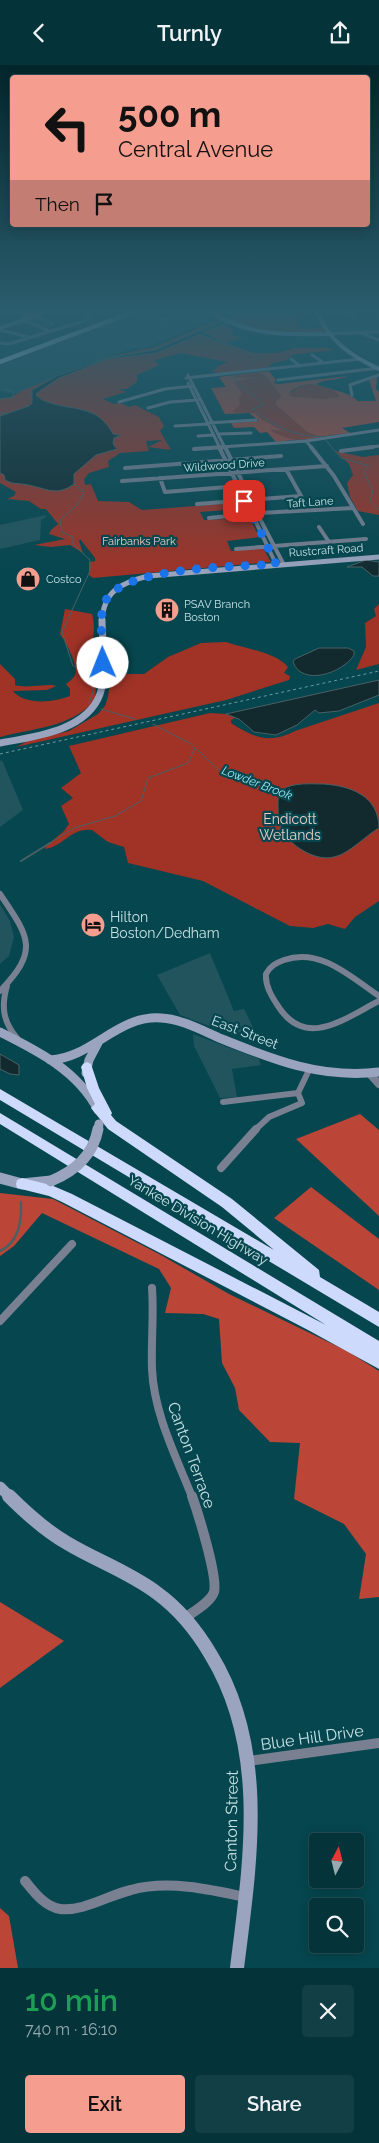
<!DOCTYPE html>
<html lang="en">
<head>
<meta charset="utf-8">
<style>
  :root { --surface:#04343a; --page:#123f45; --text:#f1f3f6; --muted:#97aaaf; --line:#254f54; --accent:#f59d8f }
  body { margin:0; font-family:Raleway,sans-serif; background:var(--page); color:var(--text); height:100vh; display:flex; flex-direction:column; font-size:19px; white-space:nowrap }
  * { box-sizing:border-box; margin:0 }
  p { font-size:16px; color:var(--muted) }
  .icon { flex:none; width:28px; height:28px; fill:none; stroke:currentColor; stroke-width:2; stroke-linecap:round; stroke-linejoin:round }
  .map { position:relative; height:1903px; overflow:hidden }
  .side { display:flex; flex-direction:column; background:var(--surface); flex:1 }
  .side>* { flex:none }
  .banner { position:absolute; left:10px; top:10px; width:360px; height:152px; border-radius:5px; box-shadow:0 2px 12px #0003,0 0 0 1px var(--line); background:#f59d8f; color:#111; overflow:hidden }
  .needle { width:32px; rotate:7deg }
  .tools { position:absolute; left:309px; top:1768px; display:grid; gap:10px }
  .tools a { display:grid; place-items:center; width:55px; height:55px; border-radius:5px; background:var(--surface); box-shadow:0 2px 12px #0003,0 0 0 1px var(--line); font-size:25px }
  .pin { position:absolute; display:grid; place-items:center; width:42px; height:42px; color:#fff; margin:-21px; border-radius:10px; box-shadow:0 2px 8px #0006 }
  .me { position:absolute; width:55px; margin:-28px; rotate:359deg; stroke-linejoin:round; filter:drop-shadow(0 0 4px #0008) }
  .turn { display:flex; align-items:center; gap:18px; height:105px; padding:0 25px; font-size:22px }
  .turn .icon { width:65px; height:65px; stroke-width:2.5 }
  .turn b { display:block; font-size:35px; line-height:42px }
  .then { display:flex; align-items:center; height:48px; padding:0 25px; background:#0003; gap:10px; font-size:19px }
  .round { display:grid; place-items:center; flex:none; width:52px; height:52px; border-radius:5px; background:var(--page) }
  .head { display:flex; align-items:center; justify-content:space-between; height:85px; padding:0 25px }
  h1 { font-size:30px; font-weight:600; line-height:38px; color:#1e9e55 }
  .button { display:flex; gap:10px; margin-top:auto; padding:10px 25px }
  .button a { flex:1; height:58px; border-radius:5px; background:var(--accent); color:#111; font-size:20px; font-weight:600; line-height:58px; text-align:center }
  .button a+a { background:var(--page); color:var(--text) }
  header { display:flex; justify-content:space-between; align-items:center; height:65px; padding:0 25px; background:var(--surface); font-size:22px; font-weight:600 }
  .map>svg:first-child { display:block }
</style>
</head>
<body>
<header><svg class="icon" aria-label="back" viewBox="0 0 24 24"><path d="M15 5l-7 7 7 7"/></svg>Turnly<svg class="icon" aria-label="share" viewBox="0 0 24 24"><path d="M12 15V3M7 8l5-5 5 5M5 13v7h14v-7"/></svg></header>
<div class="map">
<svg width="379" height="1903" viewBox="0 0 379 1903">
  <rect width="100%" height="100%" fill="#06464e"/>
  <!-- built -->
  <path fill="#21545c" d="M139,247H166L151,253L163,256L191,247H206L216,253L142,284L135,282L93,297L18,330L0,326V300Z
    M379,252V266L334,268L330,266L326,258Z
    M46,450V452L41,455L40,475L0,484V460Z
    M2,695L23,745L0,762V696Z
    M0,839L10,856L14,872L9,891L0,899Z
    M210,888L234,946L244,944L255,966L235,971L180,950L157,910Z
    M193,969L259,994L261,1000L232,1004L237,1032L220,1033L194,981Z"/>
  <!-- green -->
  <path fill="#a03226" d="M238,247H296L297,250H318L297,252L300,264L324,263L327,269C293,269 256,273 225,257L233,254Z
    M216,255L221,256L183,274L200,269L223,278L203,267L224,258L234,268L232,271L243,272L227,277L228,279L224,278L255,288H277L295,283H329L335,285L292,290L287,295L270,299V302L219,309L211,305L217,304V302L227,297L181,288L156,295L155,296L159,300L137,310V317L127,324H119L126,327L103,334L114,339L120,338L129,342L135,340L159,352L164,361L160,366L171,385L148,382L162,375L146,376L149,386L120,388L108,396L109,402L89,408L84,414L85,420L91,419L98,436L129,437L142,445L235,438L239,444L200,447L204,455L250,453L259,472L227,476L231,486L263,483L271,497L93,513L89,510V497L95,496V493L80,474L79,476L83,488L70,480L51,482L34,480L65,474L49,469L51,465L58,459L46,444H41L29,436L7,434L14,431L16,427L0,418V334L14,331L21,326L107,292L155,282Z
    M261,308L267,313L281,331L275,337L276,340L307,367L320,372C303,376 285,377 271,365L284,366L263,355L255,348L230,347L225,323L228,311Z
    M312,319L334,325L345,333L325,341L301,332L289,331C294,322 302,321 312,319Z
    M335,386L363,392L379,390V450L358,446L350,432L347,418L353,410L349,399Z
    M379,539V599L356,605L366,582L365,558L376,551L374,544Z
    M65,544L92,549C97,568 90,579 92,597C94,612 98,622 94,637C68,663 33,663 0,672V599L15,614V620C27,624 49,618 56,621L47,625L13,626C25,641 55,637 70,631V624L66,619C69,617 73,614 75,610C79,601 66,577 60,569Z
    M226,577C246,584 275,587 288,602L284,608L290,611L289,615L226,635L16,682L28,676L69,666L98,649L105,641L108,632L111,609H144L168,592L201,578Z
    M379,638V836L355,852L345,864L328,859L313,863L290,861L203,816L128,798L124,782L108,777L92,765C72,762 62,782 45,784L46,781L64,766L69,759L61,741L73,733L61,723L81,708L69,681L210,648L226,649L235,653L231,655V658C255,673 269,679 295,666Z"/>
  <!-- forest -->
  <path fill="#bb4537" fill-rule="evenodd" d="M269,306L276,315L274,318L279,319L348,311C338,316 327,313 316,319C328,324 350,327 358,336H376L369,315L377,312L376,324L379,327V357L342,363L350,368L276,377L267,367L260,368L254,362L234,363L231,358L259,356L249,348L225,349L211,323L226,322L219,312ZM261,308L267,313L281,331L275,337L276,340L307,367L320,372C302,376 286,376 271,365L284,366L263,355L255,348L232,347L240,340L239,334L242,328L234,317L256,312L237,313L235,311ZM312,319L334,325L340,332L322,334L290,331L291,326L300,321Z
    M360,1049L379,1065V1151L296,1074Z
    M311,1122L379,1174V1225L274,1153Z
    M0,1128L53,1134L159,1189L229,1229L347,1286L379,1306V1532L359,1534L366,1489L344,1459L294,1434L300,1378L270,1377L239,1345L235,1323L222,1298L219,1254L203,1249L165,1248L171,1223L159,1204L42,1148L14,1181L0,1191Z
    M0,1537L64,1576L0,1623Z
    M0,1843L9,1851L18,1903H0Z"/>
  <!-- water -->
  <path fill="#122a2e" stroke="#486165" d="M234,247H238C233,258 214,262 203,267L230,281L200,269L156,288L107,294L59,313L37,328L36,330C39,332 41,335 45,336C72,347 97,338 113,369L121,370L114,373L113,379L117,384L96,390L74,409V419C57,432 45,423 28,420C20,418 13,420 5,415L4,410L0,408V351L29,341L32,338V325L57,311L107,293L155,285L230,253Z
    M366,495L379,497V511H373L362,502H347Z
    M319,583H348L354,586V590C343,608 302,622 293,597L295,594Z
    M379,615V630L339,646L319,648L315,645L297,660L276,670L254,667L239,654L226,649Z
    M324,719C351,721 379,731 379,763C365,771 349,789 334,792C315,797 288,780 281,762C278,755 278,746 278,739C278,734 278,728 282,725C292,717 312,719 324,719Z
    M0,989L19,1000V1010L10,1009L0,1004Z"/>
  <g fill="none" stroke-linecap="round" stroke-linejoin="round">
    <!-- stream-far2 -->
    <path stroke="#486165" stroke-width="1" d="M89,267L141,284
      M237,283L260,292L243,306
      M238,310L233,314L265,340L252,344C279,363 290,370 323,372L341,393L369,401L363,406L373,426L370,435L379,445
      M0,334L14,332L13,327L4,324
      M0,347L7,349
      M74,418L84,428L77,440L60,455L62,467L73,472V479L90,495V506L62,567L73,601L86,604L93,609V627L89,638
      M101,644L135,654
      M153,659L191,679L222,708L281,728
      M48,779L74,763L115,751L141,736L148,713L188,698L195,683"/>
    <!-- stream-far1 -->
    <path stroke="#486165" stroke-width="2" d="M21,796L50,778"/>
    <!-- stream -->
    <path stroke="#486165" stroke-width="2.5" d="M0,1186C19,1177 22,1156 21,1137"/>
    <!-- minor-far4 -->
    <path stroke="#798091" stroke-width="3" d="M346,247L356,254
      M376,247L379,250
      M318,250L341,247
      M35,251L52,259
      M23,255L49,266
      M160,255L189,247
      M0,265L28,272
      M364,269L379,275
      M0,278L9,279L84,256L90,253L88,247
      M312,290L324,298
      M291,294L300,301
      M188,310L225,383
      M186,313L360,294
      M278,315L379,303
      M188,318L220,383
      M352,330L350,320L379,310
      M119,337L165,324L193,321
      M148,343L170,337L198,335
      M208,358L256,355
      M175,361L208,359
      M218,369L251,368
      M198,371L213,370
      M306,376L312,383
      M207,383L306,376L379,365
      M363,383L379,381"/>
    <!-- minor-far3 -->
    <path stroke="#798091" stroke-width="4" d="M219,382L245,435L242,440L245,447L254,453L276,499
      M225,382L251,434L258,438L262,446L259,452L283,498
      M311,382L334,411L363,459
      M194,384L224,382
      M341,386L373,382
      M125,403L281,391
      M286,404L305,438
      M160,413L165,427L240,421
      M122,416L327,401
      M197,439L301,431
      M259,448L353,443
      M209,453L249,449
      M319,462L329,477
      M236,484L366,474"/>
    <!-- minor-far2 -->
    <path stroke="#798091" stroke-width="6" d="M0,829C29,872 40,885 0,926
      M7,921C1,941 3,957 17,973
      M379,931C351,912 320,882 284,895C276,898 270,901 266,909C265,921 272,932 278,941C306,985 345,953 379,936
      M223,1037L298,1028L309,1005
      M255,1065L269,1052L302,1038L298,1028"/>
    <!-- minor-far1 -->
    <path stroke="#798091" stroke-width="8" d="M221,1103L256,1064
      M152,1223C154,1250 151,1277 152,1304C154,1349 176,1391 192,1432
      M0,1256L72,1179"/>
    <!-- minor -->
    <path stroke="#798091" stroke-width="10" d="M185,1553C194,1546 210,1538 214,1527C218,1512 198,1448 192,1431
      M249,1696L379,1678
      M25,1816C34,1827 45,1842 60,1844C83,1847 109,1830 131,1825C167,1815 209,1824 245,1832"/>
    <!-- tertiary-far1 -->
    <path stroke="#798091" stroke-width="3" d="M327,269L379,267"/>
    <!-- tertiary -->
    <path stroke="#798091" stroke-width="8" d="M370,1009L379,1019"/>
    <!-- secondary-far5 -->
    <path stroke="#9aa4bf" stroke-width="4" d="M209,247C249,270 282,270 327,269
      M317,247C329,276 351,291 379,304
      M0,263L46,247"/>
    <!-- secondary-far4 -->
    <path stroke="#9aa4bf" stroke-width="5" d="M102,557C103,526 121,518 148,511L379,492"/>
    <!-- secondary-far3 -->
    <path stroke="#9aa4bf" stroke-width="7" d="M0,678C33,672 87,666 100,629C108,606 102,579 102,555"/>
    <!-- secondary-far2 -->
    <path stroke="#9aa4bf" stroke-width="9" d="M0,967C38,986 78,1006 98,1045
      M50,995C92,993 117,950 161,953C182,954 203,966 222,974C274,995 322,1014 379,1007
      M86,1008L89,995L99,976"/>
    <!-- secondary-far1 -->
    <path stroke="#9aa4bf" stroke-width="11" d="M0,1113L22,1119L51,1116
      M0,1422L10,1432"/>
    <!-- secondary -->
    <path stroke="#9aa4bf" stroke-width="14" d="M9,1431C27,1449 46,1466 67,1478C97,1496 129,1507 157,1528C179,1544 197,1566 211,1590C269,1685 250,1798 237,1903"/>
    <!-- trunk -->
    <path stroke="#c1cdef" stroke-width="4.5" d="M0,297L133,247"/>
    <!-- motorway -->
    <path fill="#cedafb" fill-rule="evenodd" d="M87,997L91,999L99,1023L112,1048L111,1050L116,1056L232,1134L319,1205L320,1212L379,1247V1262L0,1035V1024L274,1185L222,1142L108,1064L91,1043L95,1039L87,1023L81,1002L83,999Z
      M0,1048L379,1276V1304L308,1265L62,1137L49,1131L17,1123L16,1119L17,1115L22,1113L51,1120L72,1129L326,1260L0,1059Z"/>
    <!-- rail -->
    <path stroke="#6c999f" stroke-width="1" stroke-dasharray="3 3" stroke-linecap="butt" d="M0,689L379,606"/>
    <!-- secondary-bridge-far1 -->
    <path stroke="#9aa4bf" stroke-width="9" d="M98,1065L99,1059"/>
    <!-- secondary-bridge -->
    <path stroke="#9aa4bf" stroke-width="11" d="M51,1116C75,1106 93,1091 98,1064"/>
  </g>
  <!-- sky -->
  <linearGradient id="sky" x2="0" y2="1"><stop stop-color="#03262b"/><stop offset="0.48" stop-color="#2a5d6e"/><stop offset="1" stop-color="#2a5d6e" stop-opacity="0"/></linearGradient>
  <rect width="379" height="514" fill="url(#sky)"/>
  <g fill="none" stroke-linecap="round" stroke-linejoin="round">
    <!-- route -->
    <path stroke="#1a73e8" stroke-width="9" stroke-dasharray="0 16.2" d="M103,598C103,582 98,550 105,537C121,501 239,502 276,499L254,453L245,447L242,440L244,436"/>
  </g>
  <!-- icons -->
  <defs>
    <symbol id="shop-disc" viewBox="-11 -11 22 22"><circle r="9.5" fill="#f59d8f" stroke="#06464e"/><path d="M-5-2.5h2.3a2.7 3.5 0 0 1 5.4 0H5L5.5 6h-11ZM-1.5-2.5h3a1.5 2.3 0 0 0-3 0Z" fill="#111"/></symbol>
    <symbol id="building-disc" viewBox="-11 -11 22 22"><circle r="9.5" fill="#f59d8f" stroke="#06464e"/><path d="M-4-6H4V6H1V3H-1V6H-4ZM-2.5-4.3h1.7v1.8h-1.7ZM.8-4.3h1.7v1.8H.8ZM-2.5-1h1.7V.8h-1.7ZM.8-1h1.7V.8H.8Z" fill="#111"/></symbol>
    <symbol id="hotel-disc" viewBox="-11 -11 22 22"><circle r="9.5" fill="#f59d8f" stroke="#06464e"/><path d="M-6-4.5h1.5V1H6V5H4.5V3h-9V5H-6ZM-4 0a1.8 1.8 0 1 1 3.6 0ZM.5 0V-2.5h3Q6-2.5 6 0Z" fill="#111"/></symbol>
  </defs>
  <g fill-rule="evenodd">
    <use href="#shop-disc" x="14" y="500" width="28" height="28"/>
    <use href="#building-disc" x="153" y="531" width="28" height="28"/>
    <use href="#hotel-disc" x="79" y="846" width="28" height="28"/>
  </g>
  <g text-anchor="middle" stroke-width="4.5" stroke-linejoin="round" paint-order="stroke">
    <!-- far-street labels -->
    <g font-size="11" fill="#c5e0e5" stroke="#06464e">
      <text transform="translate(224 400) rotate(-4)" y="4">Wildwood Drive</text>
      <text transform="translate(310 437) rotate(-4)" y="4">Taft Lane</text>
      <text transform="translate(326 485) rotate(-4)" y="4">Rustcraft Road</text>
    </g>
    <!-- far-park labels -->
    <g font-size="11" fill="#ebcbc5" stroke="#06464e">
      <text x="139" y="480">Fairbanks Park</text>
    </g>
    <!-- far-poi labels -->
    <g font-size="11" fill="#c5e0e5" stroke="#06464e" text-anchor="start">
      <text x="46" y="518">Costco</text>
      <text x="184" y="543">PSAV Branch<tspan x="184" dy="13">Boston</tspan></text>
    </g>
    <!-- far-water labels -->
    <g font-size="12" font-style="italic" fill="#9de6f3" stroke="#06464e">
      <text transform="translate(257 718) rotate(21)" y="4">Lowder Brook</text>
    </g>
    <!-- park labels -->
    <g font-size="14" fill="#ebcbc5" stroke="#06464e">
      <text x="290" y="759">Endicott<tspan x="290" dy="16">Wetlands</tspan></text>
    </g>
    <!-- poi labels -->
    <g font-size="14" fill="#c5e0e5" stroke="#06464e" text-anchor="start">
      <text x="110" y="857">Hilton<tspan x="110" dy="16">Boston/Dedham</tspan></text>
    </g>
    <!-- street labels -->
    <g font-size="14" fill="#c5e0e5" stroke="#06464e">
      <text transform="translate(245 967) rotate(21)" y="5">East Street</text>
      <text transform="translate(198 1155) rotate(31)" y="5">Yankee Division Highway</text>
    </g>
    <!-- near-street labels -->
    <g font-size="16" fill="#c5e0e5" stroke="#06464e">
      <text transform="translate(192 1390) rotate(70)" y="6">Canton Terrace</text>
      <text transform="translate(312 1672) rotate(-8)" y="6">Blue Hill Drive</text>
      <text transform="translate(231 1756) rotate(-89)" y="6">Canton Street</text>
    </g>
  </g>
</svg>
<div class="tools">
<a><svg class="needle" viewBox="-14 -14 28 28"><path d="M0-13l5 13h-10z" fill="#e53935"/><path d="M0 13l5-13h-10z" fill="#97aaaf"/></svg></a>
<a><svg class="icon" aria-label="search" viewBox="0 0 24 24"><circle cx="10" cy="10" r="6"/><path d="M15 15l6 6"/></svg></a>
</div>
<div class="pin" style="left:244px;top:436px;background:#d93025"><svg class="icon" aria-label="arrive" viewBox="0 0 24 24"><path d="M6 21V4h12l-3 4 3 4H6"/></svg></div>
<svg class="me" style="left:103px;top:598px" viewBox="-20 -20 40 40"><circle r="19" fill="#fff"/><path d="M0-13L10 11 0 6-10 11z" fill="#1a73e8"/></svg>
<div class="banner">
<div class="turn"><svg class="icon" aria-label="left" viewBox="0 0 24 24"><path d="M17 20v-9H6M10 6l-5 5 5 5"/></svg><div><b>500 m</b>Central Avenue</div></div>
<div class="then">Then<svg class="icon" aria-label="arrive" viewBox="0 0 24 24"><path d="M6 21V4h12l-3 4 3 4H6"/></svg></div>
</div>
</div>
<section class="side">
<div class="head"><div><h1>10 min</h1><p>740 m · 16:10</p></div><a class="round"><svg class="icon" aria-label="close" viewBox="0 0 24 24"><path d="M6 6l12 12M18 6L6 18"/></svg></a></div>
<div class="button"><a>Exit</a><a>Share</a></div>
</section>
</body>
</html>
